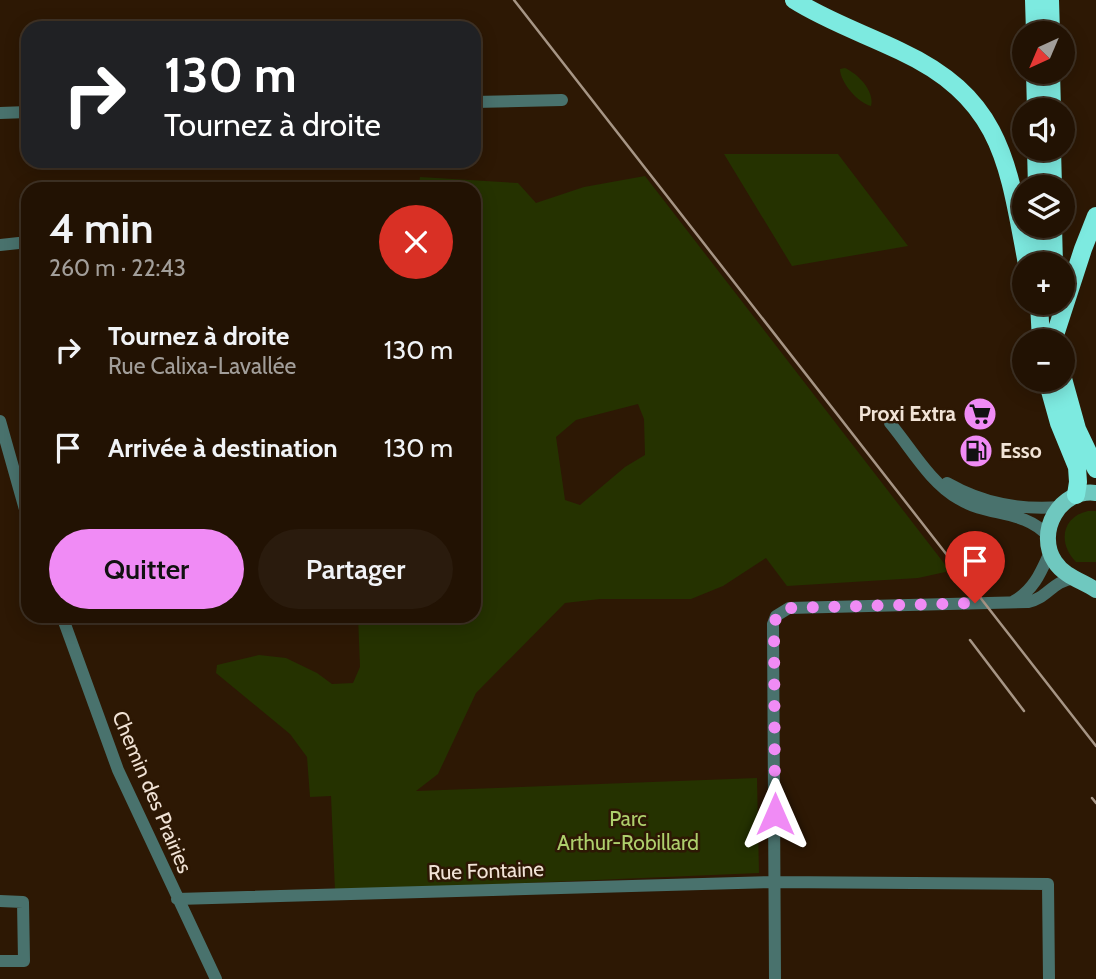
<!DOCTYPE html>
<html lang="fr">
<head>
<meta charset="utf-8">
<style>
  :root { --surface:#221203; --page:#2a1b0d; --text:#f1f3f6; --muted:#a29e9a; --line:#3f3225; --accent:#f08bf5 }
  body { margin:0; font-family:Cabin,sans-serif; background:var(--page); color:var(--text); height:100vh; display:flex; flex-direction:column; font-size:26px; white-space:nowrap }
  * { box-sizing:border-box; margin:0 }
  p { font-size:23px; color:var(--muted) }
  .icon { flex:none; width:38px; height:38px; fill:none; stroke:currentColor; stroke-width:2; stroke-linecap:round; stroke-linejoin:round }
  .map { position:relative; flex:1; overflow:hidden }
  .details { position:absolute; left:21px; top:182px; width:460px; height:441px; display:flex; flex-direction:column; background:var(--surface); border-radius:21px; box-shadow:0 4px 18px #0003,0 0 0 2px var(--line) }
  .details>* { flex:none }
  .hud { position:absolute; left:21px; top:21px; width:460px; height:147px; border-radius:21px; box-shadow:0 4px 18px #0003,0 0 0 2px var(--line); background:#202124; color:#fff; overflow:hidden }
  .needle { width:46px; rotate:224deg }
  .fabs { position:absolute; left:1012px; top:21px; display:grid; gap:14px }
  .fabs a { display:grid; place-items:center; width:63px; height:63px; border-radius:50%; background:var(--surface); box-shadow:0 4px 18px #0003,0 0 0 2px var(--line); font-size:35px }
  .pin { position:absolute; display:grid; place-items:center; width:60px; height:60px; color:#fff; margin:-72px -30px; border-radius:50% 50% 50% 0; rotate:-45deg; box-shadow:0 0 7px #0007 }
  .pin .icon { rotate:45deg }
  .me { position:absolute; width:77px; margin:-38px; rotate:0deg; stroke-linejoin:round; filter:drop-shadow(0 0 5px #0008) }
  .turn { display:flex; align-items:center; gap:24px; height:147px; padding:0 28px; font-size:32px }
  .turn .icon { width:91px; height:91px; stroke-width:2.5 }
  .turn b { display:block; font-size:49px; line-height:60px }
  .round { display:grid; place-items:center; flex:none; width:74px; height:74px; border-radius:37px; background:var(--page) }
  .head { display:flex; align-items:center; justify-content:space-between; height:119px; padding:0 28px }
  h1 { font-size:42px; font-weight:600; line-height:52px }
  .action { display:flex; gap:14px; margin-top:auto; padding:14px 28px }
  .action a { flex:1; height:80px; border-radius:42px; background:var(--accent); color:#111; font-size:28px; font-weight:600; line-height:80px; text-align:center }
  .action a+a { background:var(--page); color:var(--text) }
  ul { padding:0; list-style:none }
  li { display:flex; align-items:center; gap:21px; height:98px; padding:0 28px }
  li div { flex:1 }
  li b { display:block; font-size:26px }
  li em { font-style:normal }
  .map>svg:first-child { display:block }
</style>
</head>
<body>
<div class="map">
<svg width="1096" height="979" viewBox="0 0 1096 979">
  <rect width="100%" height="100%" fill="#2d1804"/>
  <!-- green -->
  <path fill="#253200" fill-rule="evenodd" d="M845,68C858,74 875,91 871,106C858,103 840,82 840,69Z
    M724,154H838L908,246L792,266Z
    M645,176L950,571L918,578L787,586L766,558L723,586L691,599H600L565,603L476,693L438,774L416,791L757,778L759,873L335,891L331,796L310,797L307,757L290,734L216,673L217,665L259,655L286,658L317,673L332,684L353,683L360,667L358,616H474V189H418L420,177L518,183L536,203L584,187ZM638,404L644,419L645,455L625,467L580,505L565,500L556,437L576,420Z
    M1088,511H1096V562H1076C1058,544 1061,517 1088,511Z"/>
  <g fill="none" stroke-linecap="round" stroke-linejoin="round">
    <!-- minor -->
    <path stroke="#49726d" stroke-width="12" d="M474,102L562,100
      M0,113L28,112
      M0,245L28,242
      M0,421L28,520
      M890,423C911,448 930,483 959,499C988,517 1024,509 1048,536
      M947,483C984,504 1019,510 1061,507
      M1014,601C1034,590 1041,572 1050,552
      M62,616L118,770L216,979
      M177,899L774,882L1048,884L1049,979
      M0,901L23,902L24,961H0
      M775,979L773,624L776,616L789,608L1028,602C1048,598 1051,582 1074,578"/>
    <!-- major -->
    <path stroke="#6fc8bf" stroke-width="16" d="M1096,493C1060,488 1035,532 1055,562C1064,576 1082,581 1096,590"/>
    <!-- highway -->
    <path stroke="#7deae0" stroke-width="18" d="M794,0C827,21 865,34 900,51C1003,99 1008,164 1027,264
      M1034,0L1035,33
      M1050,0L1051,33
      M1035,72L1036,110
      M1051,72L1052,110
      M1036,149L1037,187
      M1052,149L1053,187
      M1038,226V264
      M1053,226L1054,264
      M1039,303L1041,341
      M1056,332L1083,249L1096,216
      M1062,375L1077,429L1096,469
      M1047,380L1059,423L1077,467L1078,482L1076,495"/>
    <!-- rail -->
    <path stroke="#a69585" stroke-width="2.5" d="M514,0L1096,746
      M970,640L1024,711
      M1092,798L1096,803"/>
  </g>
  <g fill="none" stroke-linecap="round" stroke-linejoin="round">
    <!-- route -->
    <path stroke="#f08bf5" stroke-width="12" stroke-dasharray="0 21.6" d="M775,814L774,624L778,613L789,608L975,603"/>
  </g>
  <!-- icons -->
  <defs>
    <symbol id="supermarket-disc" viewBox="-11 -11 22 22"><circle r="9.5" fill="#f08bf5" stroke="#2d1804"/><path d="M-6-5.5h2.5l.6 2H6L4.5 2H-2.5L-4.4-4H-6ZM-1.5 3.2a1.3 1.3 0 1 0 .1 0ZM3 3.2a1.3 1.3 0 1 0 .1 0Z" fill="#111"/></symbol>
    <symbol id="fuel-disc" viewBox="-11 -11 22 22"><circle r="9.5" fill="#f08bf5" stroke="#2d1804"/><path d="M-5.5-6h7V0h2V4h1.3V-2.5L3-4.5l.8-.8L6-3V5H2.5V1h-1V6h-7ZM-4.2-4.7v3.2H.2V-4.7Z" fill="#111"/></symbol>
  </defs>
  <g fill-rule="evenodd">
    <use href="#supermarket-disc" x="961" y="395" width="38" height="38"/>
    <use href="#fuel-disc" x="957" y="432" width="38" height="38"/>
  </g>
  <g text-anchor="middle" stroke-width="5" stroke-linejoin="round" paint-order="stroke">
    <!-- poi labels -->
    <g font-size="21" font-weight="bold" fill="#f1e3d6" stroke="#2d1804" text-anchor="end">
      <text x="956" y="421">Proxi Extra</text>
      <text x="1000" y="458" text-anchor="start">Esso</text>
    </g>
    <!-- street labels -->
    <g font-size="21" fill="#f1e3d6" stroke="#2d1804">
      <text transform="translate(152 792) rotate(67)" y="7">Chemin des Prairies</text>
      <text transform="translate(486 871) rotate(-2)" y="7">Rue Fontaine</text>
    </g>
    <!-- park labels -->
    <g font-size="21" fill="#aecf6c" stroke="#2d1804">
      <text x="628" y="826">Parc<tspan x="628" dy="24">Arthur-Robillard</tspan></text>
    </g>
  </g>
</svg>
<div class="fabs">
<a><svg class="needle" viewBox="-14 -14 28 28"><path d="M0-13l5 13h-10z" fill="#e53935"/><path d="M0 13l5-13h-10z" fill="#a29e9a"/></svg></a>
<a><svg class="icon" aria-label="sound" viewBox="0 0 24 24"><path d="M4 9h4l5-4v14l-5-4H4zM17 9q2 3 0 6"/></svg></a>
<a><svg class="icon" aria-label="layers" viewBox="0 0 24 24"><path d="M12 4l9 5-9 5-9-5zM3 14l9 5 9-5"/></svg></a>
<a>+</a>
<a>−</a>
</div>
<div class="pin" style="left:975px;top:603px;background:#d93025"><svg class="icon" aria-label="arrive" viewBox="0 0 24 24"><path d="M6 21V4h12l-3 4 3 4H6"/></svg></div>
<svg class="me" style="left:775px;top:814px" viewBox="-20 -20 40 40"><path d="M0-17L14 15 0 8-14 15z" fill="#f08bf5" stroke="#fff" stroke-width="4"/></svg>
<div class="hud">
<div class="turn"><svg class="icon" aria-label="right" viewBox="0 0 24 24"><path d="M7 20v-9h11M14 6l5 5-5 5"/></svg><div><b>130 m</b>Tournez à droite</div></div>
</div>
<section class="details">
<div class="head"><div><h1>4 min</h1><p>260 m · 22:43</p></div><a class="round" style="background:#d93025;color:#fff"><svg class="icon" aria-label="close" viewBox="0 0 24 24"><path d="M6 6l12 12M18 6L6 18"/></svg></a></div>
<ul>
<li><svg class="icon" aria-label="right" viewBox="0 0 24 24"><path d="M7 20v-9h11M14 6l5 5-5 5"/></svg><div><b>Tournez à droite</b><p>Rue Calixa-Lavallée</p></div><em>130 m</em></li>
<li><svg class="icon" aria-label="arrive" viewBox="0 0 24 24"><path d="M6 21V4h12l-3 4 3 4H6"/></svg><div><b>Arrivée à destination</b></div><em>130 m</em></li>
</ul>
<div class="action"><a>Quitter</a><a>Partager</a></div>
</section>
</div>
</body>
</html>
